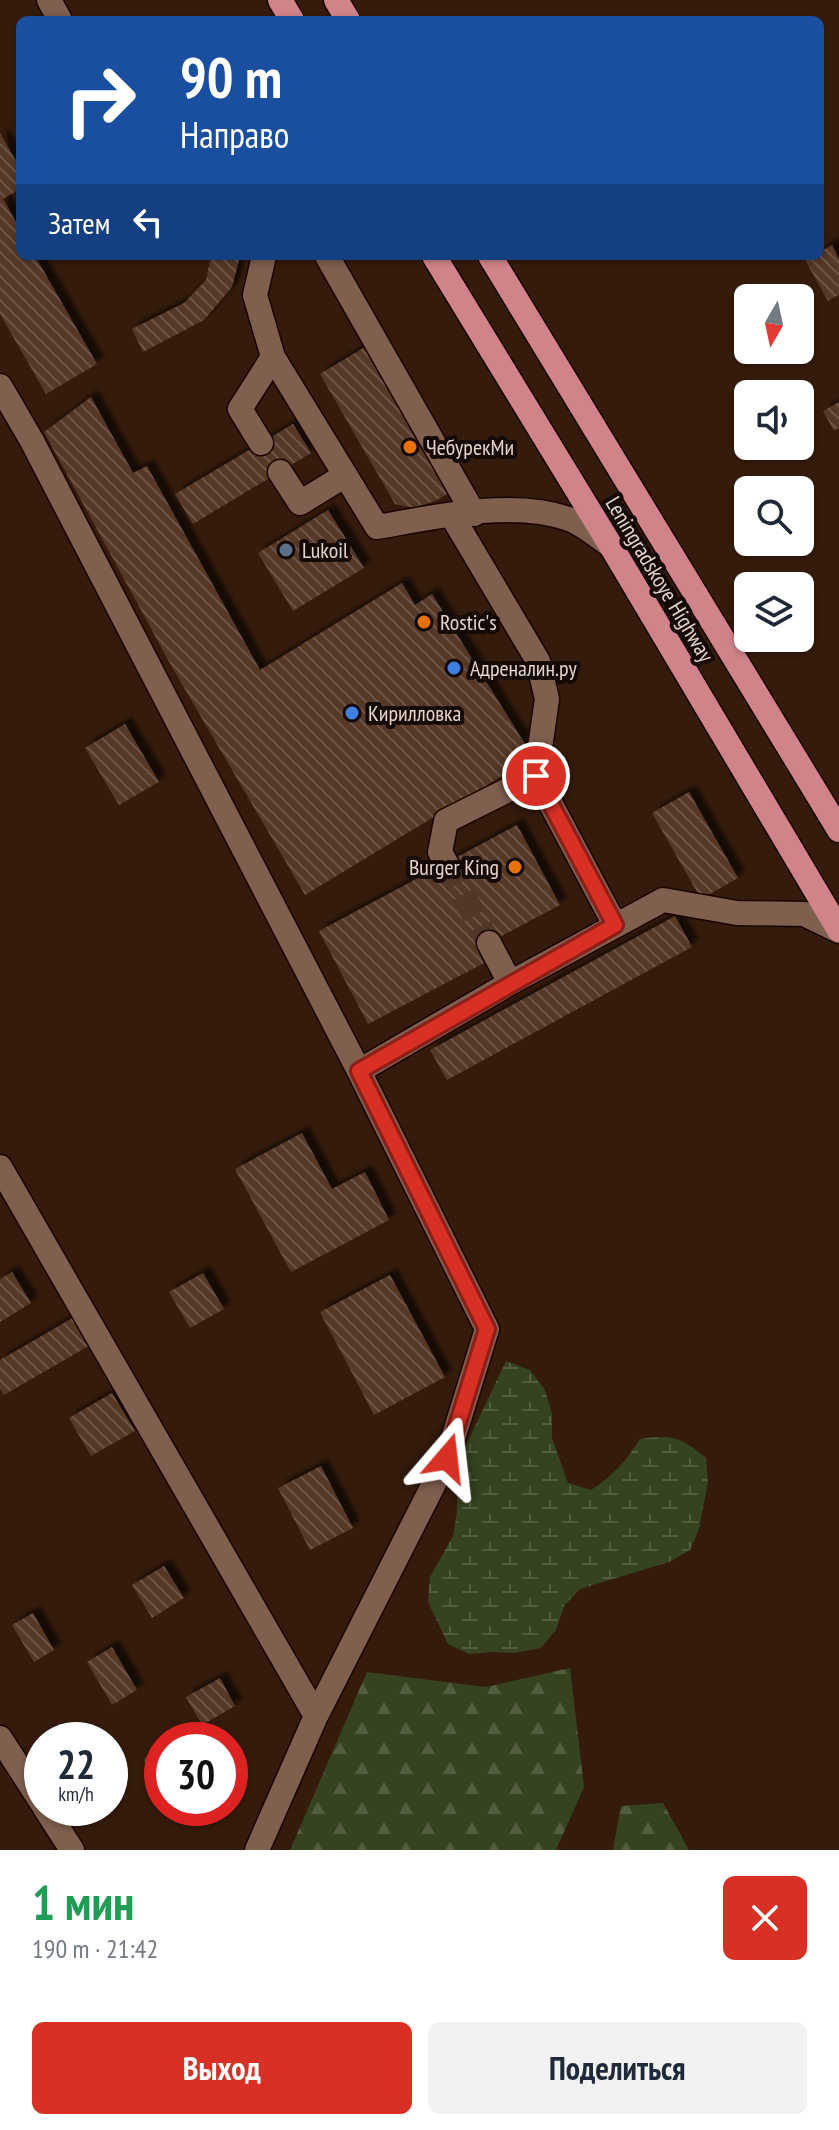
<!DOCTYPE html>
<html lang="ru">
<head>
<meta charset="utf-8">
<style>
  :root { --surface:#fff; --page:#f2f2f3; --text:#1f2937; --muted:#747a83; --accent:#d93025 }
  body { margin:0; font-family:"PT Sans Narrow",sans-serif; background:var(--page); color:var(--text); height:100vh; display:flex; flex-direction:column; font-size:30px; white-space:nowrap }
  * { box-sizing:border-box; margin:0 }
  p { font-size:26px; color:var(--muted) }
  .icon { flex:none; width:44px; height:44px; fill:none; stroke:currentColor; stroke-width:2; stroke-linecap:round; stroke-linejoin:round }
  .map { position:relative; height:1850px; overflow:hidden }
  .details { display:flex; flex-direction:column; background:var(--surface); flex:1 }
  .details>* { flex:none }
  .top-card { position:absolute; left:16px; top:16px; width:808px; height:244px; border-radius:12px; box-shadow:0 2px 6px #0004; background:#1a4fa0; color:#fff; overflow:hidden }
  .needle { width:52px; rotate:189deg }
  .tools { position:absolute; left:734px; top:284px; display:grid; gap:16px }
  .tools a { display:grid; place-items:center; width:80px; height:80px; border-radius:12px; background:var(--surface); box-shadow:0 2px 6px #0004; font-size:40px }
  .speed { position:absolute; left:24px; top:1722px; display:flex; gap:16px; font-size:40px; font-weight:700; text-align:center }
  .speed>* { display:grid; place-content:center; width:104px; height:104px; border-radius:50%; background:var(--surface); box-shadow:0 2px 6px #0004; line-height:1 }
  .speed small { font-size:20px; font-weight:400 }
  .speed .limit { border:12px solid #d22; background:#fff; color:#111 }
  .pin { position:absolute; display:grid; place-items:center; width:68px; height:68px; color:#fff; margin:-34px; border:4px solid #fff; border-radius:50%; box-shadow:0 2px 8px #0007 }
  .me { position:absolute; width:88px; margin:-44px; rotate:17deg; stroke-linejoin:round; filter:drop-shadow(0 0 6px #0008) }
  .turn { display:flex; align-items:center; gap:28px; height:168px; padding:0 32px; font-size:36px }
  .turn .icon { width:104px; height:104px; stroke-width:2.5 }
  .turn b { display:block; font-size:56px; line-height:68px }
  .then { display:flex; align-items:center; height:76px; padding:0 32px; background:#0003; gap:16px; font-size:30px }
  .round { display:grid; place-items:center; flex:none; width:84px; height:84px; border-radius:12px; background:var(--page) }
  .summary { display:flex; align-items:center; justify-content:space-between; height:136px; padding:0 32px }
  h1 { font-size:48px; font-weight:800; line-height:60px; color:#1e9e55 }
  .cta { display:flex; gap:16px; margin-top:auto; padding:16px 32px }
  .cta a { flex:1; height:92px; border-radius:12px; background:var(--accent); color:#fff; font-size:32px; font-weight:800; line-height:92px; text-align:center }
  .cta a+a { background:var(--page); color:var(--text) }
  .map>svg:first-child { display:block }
</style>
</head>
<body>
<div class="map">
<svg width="839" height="1850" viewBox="0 0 839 1850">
  <defs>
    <pattern id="forest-firs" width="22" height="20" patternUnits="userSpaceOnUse" patternTransform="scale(2)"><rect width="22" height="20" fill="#364321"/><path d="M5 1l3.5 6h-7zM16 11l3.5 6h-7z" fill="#535d40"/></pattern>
    <pattern id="wetland-marsh" width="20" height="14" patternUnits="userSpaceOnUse" patternTransform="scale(2)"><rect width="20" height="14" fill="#364321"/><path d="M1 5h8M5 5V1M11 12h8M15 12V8" fill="none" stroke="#535d40"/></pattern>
    <pattern id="building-back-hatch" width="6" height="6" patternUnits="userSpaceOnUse" patternTransform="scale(2)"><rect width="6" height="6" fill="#553828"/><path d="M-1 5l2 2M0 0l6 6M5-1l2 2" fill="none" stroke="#6d5446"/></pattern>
    <filter id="shadow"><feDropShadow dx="7" dy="-7" stdDeviation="2" flood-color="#0009"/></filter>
  </defs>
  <rect width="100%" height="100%" fill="#351b0b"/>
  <!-- forest -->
  <path fill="url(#forest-firs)" d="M570,1668L584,1787L556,1850H290L367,1672L486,1687Z
    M663,1803L689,1850H613L621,1806Z"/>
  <!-- wetland -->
  <path fill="url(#wetland-marsh)" d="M506,1361L530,1370L545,1390L552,1414V1438L568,1483L591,1490C613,1476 626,1461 640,1439C671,1434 682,1437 706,1458L708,1482L699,1529L690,1550L669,1562L580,1589L564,1606L556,1630L541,1648L515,1653L492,1652L469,1654L448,1644L428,1602L430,1577L453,1536L457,1512V1464Z"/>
  <!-- building -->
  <path fill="url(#building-back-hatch)" filter="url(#shadow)" d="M0,133L20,168V189L3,199L20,229V256H35L97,364L46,394L0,314Z
    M832,245L839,259V295L828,301L805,260L820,256V252Z
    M211,256H240L232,287L204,320L143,352L132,329L184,303L206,280Z
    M365,347L449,493L435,501L413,508L395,504L320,374Z
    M91,397L133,473L147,466L260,670L402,583L415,605L432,594L533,757L305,895L172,667L44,432Z
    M839,402V428L834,431L823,411Z
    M293,424L311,453L193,524L175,494Z
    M328,510L364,568L293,611L258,553Z
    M125,724L159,782L119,805L85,748Z
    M689,792L738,878L701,899L652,813Z
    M517,825L560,905L477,949L484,963L368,1024L319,931Z
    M675,916L692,947L447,1080L430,1050Z
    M302,1133L332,1189L365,1172L389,1220L291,1272L235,1169Z
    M12,1272L31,1303L0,1322V1279Z
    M203,1273L224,1309L190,1328L169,1292Z
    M390,1275L445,1377L374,1415L320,1312Z
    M76,1316L92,1344L4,1395L0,1389V1360Z
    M112,1393L135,1431L91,1456L69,1418Z
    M321,1466L353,1528L310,1550L278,1488Z
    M164,1566L184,1598L152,1618L132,1585Z
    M33,1613L54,1650L34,1662L12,1625Z
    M112,1647L137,1690L112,1705L87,1662Z
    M220,1678L235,1706L202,1725L186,1697Z
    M162,1746V1789L143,1759Z"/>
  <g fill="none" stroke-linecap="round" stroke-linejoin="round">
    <!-- minor-tunnel -->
    <path stroke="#503728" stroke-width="24" stroke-dasharray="24 12" stroke-linecap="butt" d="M446,863L489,943"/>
    <defs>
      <path id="minor" d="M49,0L60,20
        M264,256L255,295L273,357L377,527C435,517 513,499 569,519C583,524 598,537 611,546
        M327,256L474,514
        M0,386L32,441L359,1071L487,1329L447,1458L316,1716
        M261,443L240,409L273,357
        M280,472L300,503L344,476
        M452,516L538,661L547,699L536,776L615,925
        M446,863L440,852L446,821L536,776
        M489,943L510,983
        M359,1071L510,983L663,900L737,913L804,914L839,931
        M0,1167L316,1716L257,1850
        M0,1738L42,1803
        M45,1808L72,1850"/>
      <path id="highway" d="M280,0L292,20
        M336,0L348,20
        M434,256L611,546L839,930
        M490,256L839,830"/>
    </defs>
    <!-- minor casing -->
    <use href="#minor" stroke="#1b0400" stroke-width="27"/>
    <!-- highway casing -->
    <use href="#highway" stroke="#1b0400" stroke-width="27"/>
    <!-- minor -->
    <use href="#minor" stroke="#7f5f4e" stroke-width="24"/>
    <!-- highway -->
    <use href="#highway" stroke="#d0848a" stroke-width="24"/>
  </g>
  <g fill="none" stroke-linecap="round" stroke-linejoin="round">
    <defs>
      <path id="route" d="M447,1458L487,1329L359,1071L615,925L536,776"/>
    </defs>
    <!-- route casing -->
    <use href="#route" stroke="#8d1f18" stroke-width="20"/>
    <!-- route -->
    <use href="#route" stroke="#d93025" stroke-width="14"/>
  </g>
  <!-- markers -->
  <g fill="#e8710a" stroke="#140904" stroke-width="3">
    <circle cx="410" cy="447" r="8"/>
    <circle cx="424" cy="622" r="8"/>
    <circle cx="515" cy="867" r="8"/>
  </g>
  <circle fill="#5c6f8a" stroke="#140904" stroke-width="3" cx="286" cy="550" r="8"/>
  <g fill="#3f7fe0" stroke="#140904" stroke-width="3">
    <circle cx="454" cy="668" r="8"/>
    <circle cx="352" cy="713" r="8"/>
  </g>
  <g text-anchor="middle" stroke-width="8" stroke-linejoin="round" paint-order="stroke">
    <!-- poi labels -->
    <g font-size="22" fill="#e6d3ca" stroke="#140904" text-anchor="start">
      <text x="426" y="455">ЧебурекМи</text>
      <text x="302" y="558">Lukoil</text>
      <text x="440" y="630">Rostiс's</text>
      <text x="470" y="676">Адреналин.ру</text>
      <text x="368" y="721">Кирилловка</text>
      <text x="499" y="875" text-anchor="end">Burger King</text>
    </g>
    <!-- street labels -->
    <g font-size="22" fill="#e6d3ca" stroke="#140904">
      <text transform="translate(660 579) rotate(59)" y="8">Leningradskoye Highway</text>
    </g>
  </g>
</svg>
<div class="tools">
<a><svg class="needle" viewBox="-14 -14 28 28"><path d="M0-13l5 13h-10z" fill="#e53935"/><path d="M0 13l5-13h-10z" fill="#747a83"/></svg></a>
<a><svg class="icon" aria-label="sound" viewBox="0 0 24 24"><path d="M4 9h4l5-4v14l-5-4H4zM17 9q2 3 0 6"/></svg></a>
<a><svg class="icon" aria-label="search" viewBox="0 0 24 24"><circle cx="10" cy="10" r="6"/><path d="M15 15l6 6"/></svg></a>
<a><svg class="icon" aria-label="layers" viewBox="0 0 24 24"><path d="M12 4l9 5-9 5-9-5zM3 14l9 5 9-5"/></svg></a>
</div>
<div class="speed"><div>22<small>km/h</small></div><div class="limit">30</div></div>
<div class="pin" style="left:536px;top:776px;background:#d93025"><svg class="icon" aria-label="arrive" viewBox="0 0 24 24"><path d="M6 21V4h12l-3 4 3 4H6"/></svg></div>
<svg class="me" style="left:447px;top:1458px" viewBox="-20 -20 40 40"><path d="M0-17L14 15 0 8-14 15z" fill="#d93025" stroke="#fff" stroke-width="4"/></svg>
<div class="top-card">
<div class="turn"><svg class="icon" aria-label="right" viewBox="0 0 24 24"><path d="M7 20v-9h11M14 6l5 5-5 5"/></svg><div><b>90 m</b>Направо</div></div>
<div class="then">Затем<svg class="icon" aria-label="left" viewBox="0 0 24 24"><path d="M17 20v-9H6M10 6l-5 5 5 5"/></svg></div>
</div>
</div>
<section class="details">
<div class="summary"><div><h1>1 мин</h1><p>190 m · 21:42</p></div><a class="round" style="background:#d93025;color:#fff"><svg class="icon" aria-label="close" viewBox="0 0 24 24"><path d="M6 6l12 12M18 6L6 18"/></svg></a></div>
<div class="cta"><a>Выход</a><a>Поделиться</a></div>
</section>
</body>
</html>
